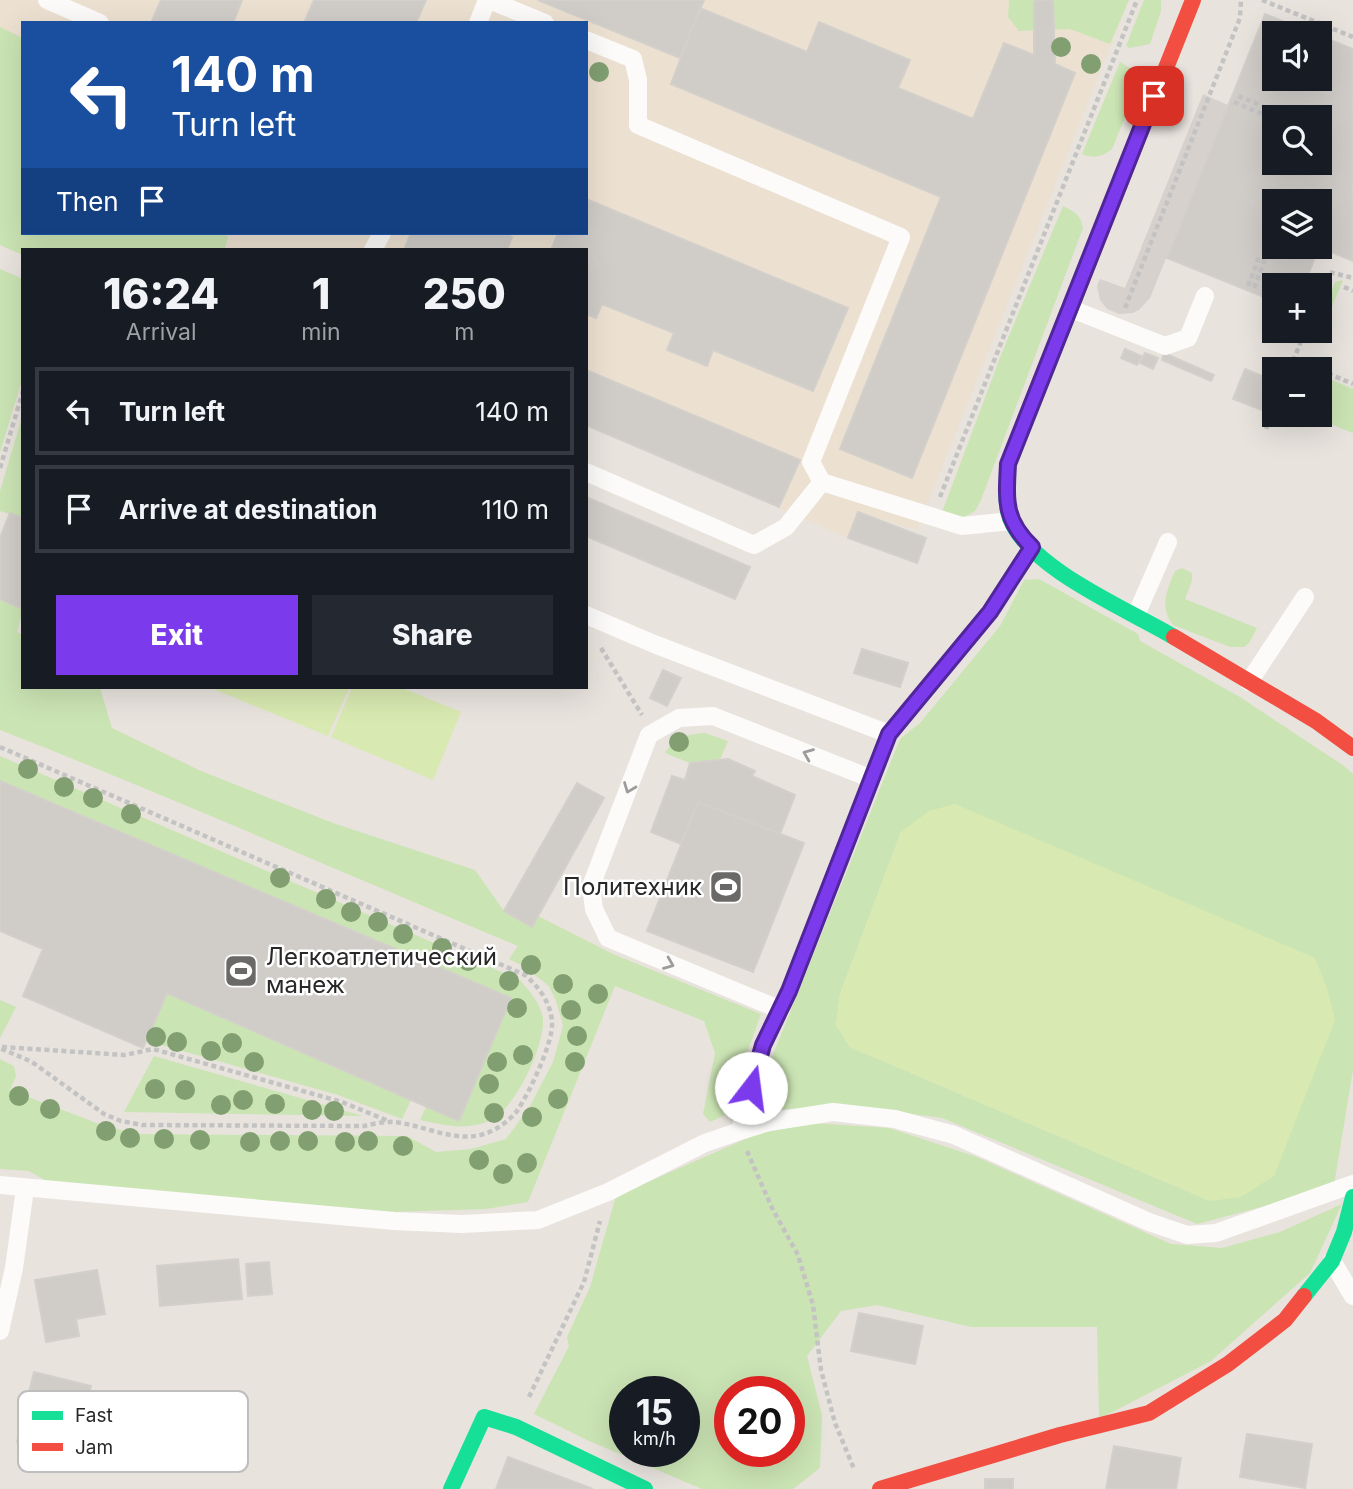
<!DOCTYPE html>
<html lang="en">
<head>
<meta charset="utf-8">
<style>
  :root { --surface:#171b24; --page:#242831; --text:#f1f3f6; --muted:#9ea1a6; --line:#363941; --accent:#7c3aed }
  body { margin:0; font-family:Inter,sans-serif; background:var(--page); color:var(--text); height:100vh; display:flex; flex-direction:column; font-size:26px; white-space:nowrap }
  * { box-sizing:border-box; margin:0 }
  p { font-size:23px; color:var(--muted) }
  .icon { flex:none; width:38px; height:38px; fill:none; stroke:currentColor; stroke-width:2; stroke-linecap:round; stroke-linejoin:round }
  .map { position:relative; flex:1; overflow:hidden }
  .sheet { position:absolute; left:21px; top:248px; width:567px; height:441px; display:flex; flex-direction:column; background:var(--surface); border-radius:0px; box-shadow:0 7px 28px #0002 }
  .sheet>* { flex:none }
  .top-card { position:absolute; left:21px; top:21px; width:567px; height:214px; border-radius:0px; box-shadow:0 7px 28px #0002; background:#1a4fa0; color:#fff; overflow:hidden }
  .tools { position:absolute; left:1262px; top:21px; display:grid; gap:14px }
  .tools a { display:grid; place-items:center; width:70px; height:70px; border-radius:0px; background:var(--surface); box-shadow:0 7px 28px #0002; font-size:35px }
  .speed { position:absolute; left:609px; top:1376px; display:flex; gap:14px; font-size:35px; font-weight:700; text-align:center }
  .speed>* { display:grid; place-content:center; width:91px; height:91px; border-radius:50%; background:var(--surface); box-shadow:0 7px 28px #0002; line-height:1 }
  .speed small { font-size:18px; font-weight:400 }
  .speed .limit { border:10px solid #d22; background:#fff; color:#111 }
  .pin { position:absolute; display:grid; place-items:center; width:60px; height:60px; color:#fff; margin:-30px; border-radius:14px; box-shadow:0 4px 10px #0006 }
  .me { position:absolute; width:77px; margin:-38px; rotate:15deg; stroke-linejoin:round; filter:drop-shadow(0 0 5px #0008) }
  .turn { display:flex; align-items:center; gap:24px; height:147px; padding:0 35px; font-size:32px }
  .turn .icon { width:91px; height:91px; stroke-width:2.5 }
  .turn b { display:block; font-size:49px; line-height:60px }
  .then { display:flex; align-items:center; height:66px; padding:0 35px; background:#0003; gap:14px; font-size:26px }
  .eta { display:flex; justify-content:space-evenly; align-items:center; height:119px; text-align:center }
  .eta b { font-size:42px; font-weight:800; line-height:49px }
  .button { display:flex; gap:14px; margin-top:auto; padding:14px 35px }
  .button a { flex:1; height:80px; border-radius:0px; background:var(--accent); color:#fff; font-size:28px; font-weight:800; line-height:80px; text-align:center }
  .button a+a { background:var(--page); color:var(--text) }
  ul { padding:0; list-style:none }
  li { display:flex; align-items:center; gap:21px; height:88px; margin:0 14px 10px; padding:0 21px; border:4px solid var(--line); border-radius:0px }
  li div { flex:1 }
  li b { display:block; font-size:26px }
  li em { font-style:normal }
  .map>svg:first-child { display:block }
</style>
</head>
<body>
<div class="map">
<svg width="1353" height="1489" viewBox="0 0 1353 1489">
  <rect width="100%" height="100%" fill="#e8e3dd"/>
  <!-- education -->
  <path fill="#ece1d1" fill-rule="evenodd" d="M0,0H1129L917,530L858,512L848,538L586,425V250H23V255L0,245ZM23,23H586V233H23Z"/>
  <!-- green -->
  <path fill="#cbe4b4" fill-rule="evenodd" d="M1009,0H1129L1110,44L1070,29L1019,31L1008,17Z
    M1144,0H1161V11L1150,44L1130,48L1126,46Z
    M0,27L23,38V233H217L228,236L225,250H23V255L0,245Z
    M1120,62L1136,72L1140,81L1112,149C1102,157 1094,159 1082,154Z
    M1063,206C1074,211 1081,215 1083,228L981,500L975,511L963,518L941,515L1001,355Z
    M0,269L23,279V377L0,452Z
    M1343,280L1326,321L1321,319L1335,282Z
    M1320,375L1353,389V433L1308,415H1320Z
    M23,414V518L0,511V491Z
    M1182,568L1192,573V581L1185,599L1257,628L1249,643L1244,647H1230L1173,625C1159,607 1167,590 1175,571Z
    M1039,579L1138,634L1140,641L1240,697L1344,766L1353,774V1070L1334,1185L1314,1193L1197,1224L942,1118L847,1105L774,1110L752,1115L762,1082L900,739L920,723L1000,626L1024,580ZM901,832L1210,1201L850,1047L836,1025L840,994Z
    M0,600L23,609L17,632L23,635V688H100L112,728L201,771L333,823L475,870L504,911L538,916L613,954L761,1014L725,1115L710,1122L703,1114L715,1053L704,1021L615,986L528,1202L486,1209L392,1212L50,1183L29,1171L0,1169V1059L14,1066L16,1076L10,1090L102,1125L137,1134L407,1136L436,1152L471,1149L506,1139L530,1106L553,1062L563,1026L556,1001L549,986L523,966L509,959L518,946C345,874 174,798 0,730Z
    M705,733L728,741L720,760L690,763L665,753C674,738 687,734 705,733Z
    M0,756L520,980C529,991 543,1006 543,1021C544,1048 514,1111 489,1121C465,1131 444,1125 420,1120L426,1107L459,1121L510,997L0,781Z
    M167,993L411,1100L402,1119L338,1095L147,1041Z
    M0,1000L16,1007L0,1038Z
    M154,1056L363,1116L124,1112Z
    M812,1123L889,1128L977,1157L1171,1244L1222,1248L1280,1232L1342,1204L1310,1273L1211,1361L1099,1419L1097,1327H971L877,1305L841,1311L807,1356L822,1415L820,1468L793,1489H702L587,1440L534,1414L569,1346L567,1337L590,1287L616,1196L757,1134ZM625,1391H684V1451H625ZM730,1391H789V1451H730Z"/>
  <!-- pitch -->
  <path fill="#d8e9b1" d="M211,688H349L328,736Z
    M352,688H402L461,712L433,780L331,737Z
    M955,804L1315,958L1327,988L1335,1020L1274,1176L1241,1197L1210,1201L850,1047L836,1025L840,994L901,832L929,811Z"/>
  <!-- plaza -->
  <path fill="#d6d1cc" d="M1203,94L1228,105L1150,298L1139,310L1133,313L1119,314L1107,309L1100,300L1097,286L1100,279L1125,288Z"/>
  <!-- building -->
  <path fill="#d0cdc9" stroke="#d3cfca" stroke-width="2" fill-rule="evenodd" d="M161,0H242L233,23H155L152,21Z
    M314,0H426L416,23H304Z
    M538,0H704L680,58Z
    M1034,0H1053L1055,64L1075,73L912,478L840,449L941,197L671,84L700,8L807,52L819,22L910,60L898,88L973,119L1004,43L1034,55Z
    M1265,14L1313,33H1274V79H1320V36L1353,49V261L1319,247L1304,285H1274V301L1167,258ZM1274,117H1320V163H1274ZM1274,201H1320V247H1274Z
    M586,199L848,308L813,391L713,350L707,366L667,350L674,333L602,304L596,318L586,314V250H551L558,233H586Z
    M411,233H503L512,237L507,250H404Z
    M1125,349L1141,356L1137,365L1121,358Z
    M1145,353L1158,358L1153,369L1140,363Z
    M1164,353L1214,375L1211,381L1162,360Z
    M1245,369L1274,381L1262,410L1233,399Z
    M586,370L800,460L779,507L586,425Z
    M586,497L750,567L735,599L586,536Z
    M858,512L926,538L917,563L848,538Z
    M10,513L23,518V609L0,599V538Z
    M862,649L908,663L900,687L854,673Z
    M663,670L681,678L667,706L650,698Z
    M728,759L755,771L752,776L795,795L780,834L698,802L681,844L651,832L672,776L685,780L690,763Z
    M0,781L511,998L459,1121L167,993L143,1048L23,996L43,949L0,931Z
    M577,783L604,798L532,927L504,911Z
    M698,802L804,843L753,972L647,931Z
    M238,1259L242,1299L160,1306L157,1266Z
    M269,1262L272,1294L248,1296L246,1264Z
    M97,1270L105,1314L76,1319L79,1336L46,1342L35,1280Z
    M859,1313L923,1326L915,1364L851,1351Z
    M34,1372L91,1386L74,1456L17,1442Z
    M1247,1434L1312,1444L1305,1488L1240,1477Z
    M1114,1446L1181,1458L1176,1489H1106Z
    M508,1457L593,1489H496Z
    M985,1479H1013V1489H985Z"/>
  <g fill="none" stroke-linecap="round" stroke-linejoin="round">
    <!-- path -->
    <path stroke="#c4c3c3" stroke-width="4.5" stroke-dasharray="5 3.5" stroke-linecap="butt" d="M1262,0L1353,37
      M1238,96L1268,108
      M1234,102L1265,115
      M1248,286L1259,257
      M1344,287L1353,291
      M1254,288L1265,259
      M1320,295L1329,272L1353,278
      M1125,308L1240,18L1241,0
      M1294,359L1317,369
      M1290,369L1305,331
      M1320,370L1353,384
      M1266,429L1274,409
      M0,468L23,391
      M940,497L1137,0
      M601,648L642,715
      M0,747L525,975C539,987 550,1002 552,1021C554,1042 529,1093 517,1111C510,1120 498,1129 487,1133C456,1145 421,1123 391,1122C382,1122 372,1124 364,1126L142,1125L121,1121L104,1114L32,1062L0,1048
      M2,1047L125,1055L153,1049L342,1102L391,1122
      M747,1151L772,1208L798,1255L813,1305L821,1370L835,1423L854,1469
      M529,1397L584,1282L600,1221"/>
    <!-- lane -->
    <path stroke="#fcfbfa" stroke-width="18" d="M47,0L100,23
      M489,0L545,23
      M478,23L487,0
      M586,40L633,59L638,80V125L901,237L811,462L822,482
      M373,250L382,233
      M1069,308L1165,346L1188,338L1205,296
      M586,472L754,545L786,527L822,482L962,526L1011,521
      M586,615L654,644L889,734
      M1136,615L1168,542
      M1249,682L1305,597
      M781,1010L608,938L594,909L591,886L649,735L679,718L713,716L872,779
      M740,1131L769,1122L833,1112L895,1119L954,1135L1149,1222L1187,1235L1216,1233L1353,1184
      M0,1185L394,1221L462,1224L538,1220L608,1192L705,1143L740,1131L763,1045L789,991L889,734L990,612L1032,547
      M1332,1261L1353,1296
      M0,1331L14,1268L25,1189"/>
    <!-- fast -->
    <path stroke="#16e098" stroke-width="16" d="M1075,297L1008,465C1007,483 1004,501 1010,518C1029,569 1129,610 1174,637
      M1304,1296L1332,1261L1344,1232L1353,1197
      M451,1489L484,1417L516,1427L645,1489"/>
    <!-- jam -->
    <path stroke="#f24e42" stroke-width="16" d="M1075,297L1193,0
      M1174,637L1316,721L1353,748
      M880,1489L1060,1435L1149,1413L1228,1364L1285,1320L1304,1296"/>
  </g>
  <!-- trees -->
  <g fill="#819f70">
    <circle cx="1061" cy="47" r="10"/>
    <circle cx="1091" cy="64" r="10"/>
    <circle cx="599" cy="72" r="10"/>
    <circle cx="679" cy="742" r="10"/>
    <circle cx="28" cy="769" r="10"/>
    <circle cx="64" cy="787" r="10"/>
    <circle cx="93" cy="798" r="10"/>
    <circle cx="131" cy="814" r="10"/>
    <circle cx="280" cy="878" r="10"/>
    <circle cx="326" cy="899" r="10"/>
    <circle cx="351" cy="912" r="10"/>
    <circle cx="378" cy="922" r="10"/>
    <circle cx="403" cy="934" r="10"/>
    <circle cx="442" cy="948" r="10"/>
    <circle cx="468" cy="961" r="10"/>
    <circle cx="531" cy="965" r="10"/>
    <circle cx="509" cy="981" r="10"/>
    <circle cx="563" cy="984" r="10"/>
    <circle cx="598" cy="994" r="10"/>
    <circle cx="517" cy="1008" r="10"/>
    <circle cx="571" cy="1010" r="10"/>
    <circle cx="577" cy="1036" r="10"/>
    <circle cx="156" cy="1037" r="10"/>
    <circle cx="177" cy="1042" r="10"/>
    <circle cx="232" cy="1043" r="10"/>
    <circle cx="211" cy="1051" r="10"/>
    <circle cx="523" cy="1055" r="10"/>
    <circle cx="254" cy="1062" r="10"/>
    <circle cx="497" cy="1062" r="10"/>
    <circle cx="575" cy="1062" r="10"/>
    <circle cx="489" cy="1084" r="10"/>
    <circle cx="155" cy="1089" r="10"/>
    <circle cx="185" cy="1090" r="10"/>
    <circle cx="19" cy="1096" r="10"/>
    <circle cx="558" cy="1099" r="10"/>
    <circle cx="243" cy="1100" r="10"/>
    <circle cx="275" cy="1104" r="10"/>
    <circle cx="221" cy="1105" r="10"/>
    <circle cx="50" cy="1109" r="10"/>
    <circle cx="312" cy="1110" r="10"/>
    <circle cx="334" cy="1111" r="10"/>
    <circle cx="494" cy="1113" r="10"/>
    <circle cx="532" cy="1117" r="10"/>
    <circle cx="106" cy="1131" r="10"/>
    <circle cx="130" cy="1138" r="10"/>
    <circle cx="164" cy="1139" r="10"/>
    <circle cx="200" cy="1140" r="10"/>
    <circle cx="280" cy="1141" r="10"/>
    <circle cx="308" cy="1141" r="10"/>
    <circle cx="368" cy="1141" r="10"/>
    <circle cx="250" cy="1142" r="10"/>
    <circle cx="345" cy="1142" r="10"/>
    <circle cx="403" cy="1146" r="10"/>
    <circle cx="479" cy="1160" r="10"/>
    <circle cx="527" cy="1163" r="10"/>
    <circle cx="503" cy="1174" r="10"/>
  </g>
  <!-- one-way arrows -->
  <defs><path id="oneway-chevron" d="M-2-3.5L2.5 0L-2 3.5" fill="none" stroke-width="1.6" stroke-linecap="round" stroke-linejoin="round" transform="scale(1.75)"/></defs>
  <g stroke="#9d9c9c">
    <use href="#oneway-chevron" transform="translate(808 754) rotate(-158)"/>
    <use href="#oneway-chevron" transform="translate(629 788) rotate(111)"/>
    <use href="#oneway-chevron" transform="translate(669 964) rotate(22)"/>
  </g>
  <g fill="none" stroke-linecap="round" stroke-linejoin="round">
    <defs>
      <path id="route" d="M751,1088L763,1045L789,991L889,734L990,612L1032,547C1004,520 1006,501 1008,464L1154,96"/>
    </defs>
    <!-- route casing -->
    <use href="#route" stroke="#51269a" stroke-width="18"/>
    <!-- route -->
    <use href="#route" stroke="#7c3aed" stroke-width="12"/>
  </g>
  <!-- icons -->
  <defs>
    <symbol id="stadium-square" viewBox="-11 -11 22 22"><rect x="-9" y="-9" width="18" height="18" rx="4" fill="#6b6967" stroke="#fff"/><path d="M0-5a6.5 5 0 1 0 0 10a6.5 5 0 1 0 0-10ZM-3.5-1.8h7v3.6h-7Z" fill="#fff"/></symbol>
  </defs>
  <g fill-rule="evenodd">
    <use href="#stadium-square" x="707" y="868" width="38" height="38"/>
    <use href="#stadium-square" x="222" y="952" width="38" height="38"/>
  </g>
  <g text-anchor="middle" stroke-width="5" stroke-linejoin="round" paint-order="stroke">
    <!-- poi labels -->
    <g font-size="24" fill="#282828" stroke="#fff" text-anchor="end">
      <text x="702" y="895">Политехник</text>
      <text x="266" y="965" text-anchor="start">Легкоатлетический<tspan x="266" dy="28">манеж</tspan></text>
    </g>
  </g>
  <!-- legend -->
  <rect x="18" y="1391" width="230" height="81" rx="10" fill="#fff" stroke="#bebebe" stroke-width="2"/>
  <rect x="32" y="1411" width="31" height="9" fill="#16e098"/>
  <rect x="32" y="1443" width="31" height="8" fill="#f24e42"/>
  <g font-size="19" fill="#282828">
    <text x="75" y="1422">Fast</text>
    <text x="75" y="1454">Jam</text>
  </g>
</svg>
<div class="tools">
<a><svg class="icon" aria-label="sound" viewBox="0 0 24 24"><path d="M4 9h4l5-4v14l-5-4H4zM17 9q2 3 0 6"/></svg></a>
<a><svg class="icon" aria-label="search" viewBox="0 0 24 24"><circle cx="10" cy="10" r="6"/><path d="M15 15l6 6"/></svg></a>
<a><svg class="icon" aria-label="layers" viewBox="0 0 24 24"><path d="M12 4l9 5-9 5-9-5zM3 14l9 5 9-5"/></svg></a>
<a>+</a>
<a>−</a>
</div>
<div class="speed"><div>15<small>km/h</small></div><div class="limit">20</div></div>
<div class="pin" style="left:1154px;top:96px;background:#d93025"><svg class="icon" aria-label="arrive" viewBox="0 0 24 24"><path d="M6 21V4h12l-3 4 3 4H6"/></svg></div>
<svg class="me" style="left:751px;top:1088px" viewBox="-20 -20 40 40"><circle r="19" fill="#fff"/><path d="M0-13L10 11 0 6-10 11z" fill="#7c3aed"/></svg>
<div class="top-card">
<div class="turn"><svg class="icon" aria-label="left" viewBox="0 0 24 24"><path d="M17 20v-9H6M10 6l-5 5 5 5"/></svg><div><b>140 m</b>Turn left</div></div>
<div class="then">Then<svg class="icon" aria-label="arrive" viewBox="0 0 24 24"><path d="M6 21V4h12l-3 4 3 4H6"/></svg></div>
</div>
<section class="sheet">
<div class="eta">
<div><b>16:24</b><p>Arrival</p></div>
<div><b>1</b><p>min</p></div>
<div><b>250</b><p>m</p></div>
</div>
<ul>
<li><svg class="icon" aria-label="left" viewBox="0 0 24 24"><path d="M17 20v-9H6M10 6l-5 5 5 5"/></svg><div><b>Turn left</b></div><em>140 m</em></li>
<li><svg class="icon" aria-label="arrive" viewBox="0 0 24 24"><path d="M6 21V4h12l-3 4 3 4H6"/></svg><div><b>Arrive at destination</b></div><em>110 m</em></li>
</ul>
<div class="button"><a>Exit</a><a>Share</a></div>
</section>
</div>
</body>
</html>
